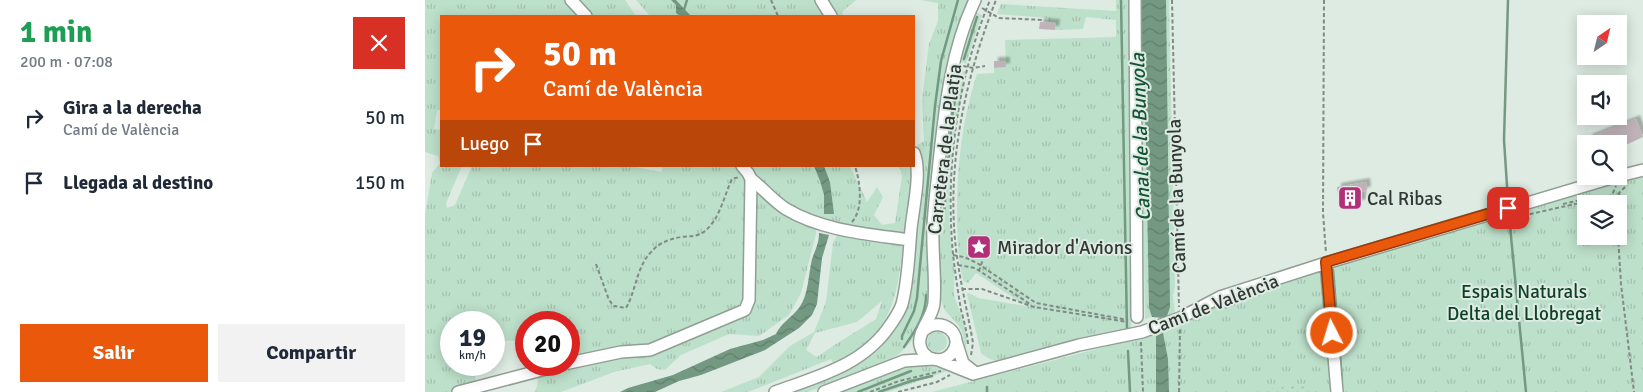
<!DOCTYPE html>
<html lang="es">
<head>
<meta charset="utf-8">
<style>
  :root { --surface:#fff; --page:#f2f2f3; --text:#1f2937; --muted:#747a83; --accent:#ea580c }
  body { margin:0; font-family:Signika,sans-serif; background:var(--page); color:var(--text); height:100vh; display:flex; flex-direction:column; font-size:19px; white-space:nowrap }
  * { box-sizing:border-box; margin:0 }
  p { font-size:16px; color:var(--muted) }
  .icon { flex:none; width:28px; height:28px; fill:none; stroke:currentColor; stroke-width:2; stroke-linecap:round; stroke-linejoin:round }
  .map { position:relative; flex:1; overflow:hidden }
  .drawer { display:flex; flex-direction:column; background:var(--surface); width:425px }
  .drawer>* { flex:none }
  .top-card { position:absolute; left:15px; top:15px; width:475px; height:152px; border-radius:0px; box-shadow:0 2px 12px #0003; background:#ea580c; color:#fff; overflow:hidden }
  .needle { width:32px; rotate:35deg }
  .fabs { position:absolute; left:1152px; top:15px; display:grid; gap:10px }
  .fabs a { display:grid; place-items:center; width:50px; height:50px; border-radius:0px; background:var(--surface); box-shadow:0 2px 12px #0003; font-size:25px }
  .speed { position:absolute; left:15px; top:311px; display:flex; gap:10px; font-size:25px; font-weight:700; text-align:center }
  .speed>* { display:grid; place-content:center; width:65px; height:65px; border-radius:50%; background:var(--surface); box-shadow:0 2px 12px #0003; line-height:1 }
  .speed small { font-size:12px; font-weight:400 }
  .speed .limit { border:8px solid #d22; background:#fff; color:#111 }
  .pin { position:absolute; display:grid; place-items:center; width:42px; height:42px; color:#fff; margin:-21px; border-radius:10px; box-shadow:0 2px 8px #0006 }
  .me { position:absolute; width:55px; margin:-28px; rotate:355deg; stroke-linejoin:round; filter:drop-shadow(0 0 4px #0008) }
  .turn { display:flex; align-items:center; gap:18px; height:105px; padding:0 20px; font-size:22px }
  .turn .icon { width:65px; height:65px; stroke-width:2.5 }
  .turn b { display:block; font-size:35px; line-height:42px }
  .then { display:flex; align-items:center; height:48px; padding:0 20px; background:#0003; gap:10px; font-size:19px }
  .round { display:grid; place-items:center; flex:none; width:52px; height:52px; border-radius:0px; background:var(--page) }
  .headline { display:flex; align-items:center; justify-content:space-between; height:85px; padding:0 20px }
  h1 { font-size:30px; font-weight:700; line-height:38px; color:#1e9e55 }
  .primary-button { display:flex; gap:10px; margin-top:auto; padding:10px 20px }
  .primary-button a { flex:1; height:58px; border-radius:0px; background:var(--accent); color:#fff; font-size:20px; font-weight:700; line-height:58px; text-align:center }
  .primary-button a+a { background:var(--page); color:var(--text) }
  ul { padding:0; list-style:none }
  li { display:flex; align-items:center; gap:15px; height:65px; padding:0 20px }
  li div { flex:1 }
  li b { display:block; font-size:19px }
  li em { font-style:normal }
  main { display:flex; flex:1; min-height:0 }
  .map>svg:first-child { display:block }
</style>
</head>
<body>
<main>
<section class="drawer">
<div class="headline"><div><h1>1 min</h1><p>200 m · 07:08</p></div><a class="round" style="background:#d93025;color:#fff"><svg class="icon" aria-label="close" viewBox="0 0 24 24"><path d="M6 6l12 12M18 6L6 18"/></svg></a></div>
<ul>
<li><svg class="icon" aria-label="right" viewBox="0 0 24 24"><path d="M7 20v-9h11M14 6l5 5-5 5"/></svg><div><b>Gira a la derecha</b><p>Camí de València</p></div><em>50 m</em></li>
<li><svg class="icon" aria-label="arrive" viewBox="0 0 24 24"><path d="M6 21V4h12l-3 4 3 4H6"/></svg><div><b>Llegada al destino</b></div><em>150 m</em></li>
</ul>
<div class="primary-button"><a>Salir</a><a>Compartir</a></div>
</section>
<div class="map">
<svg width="1218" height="392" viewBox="0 0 1218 392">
  <defs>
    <pattern id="grass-tufts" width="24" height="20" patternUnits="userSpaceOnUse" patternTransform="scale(1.25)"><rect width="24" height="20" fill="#bde0ca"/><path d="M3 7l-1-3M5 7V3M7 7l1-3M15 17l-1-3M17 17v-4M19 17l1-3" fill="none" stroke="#a3c1ae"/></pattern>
    <pattern id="park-dots" width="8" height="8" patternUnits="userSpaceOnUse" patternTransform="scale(1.25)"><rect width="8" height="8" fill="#bde0ca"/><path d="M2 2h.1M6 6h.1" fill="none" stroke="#a3c1ae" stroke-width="1.8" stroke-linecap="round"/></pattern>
    <pattern id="water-waves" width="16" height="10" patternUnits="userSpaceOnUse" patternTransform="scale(1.25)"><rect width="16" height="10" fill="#749982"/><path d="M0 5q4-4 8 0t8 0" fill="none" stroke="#607e6b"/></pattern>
    <filter id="shadow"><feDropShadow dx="4" dy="-4" stdDeviation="1" flood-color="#0004"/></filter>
  </defs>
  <rect width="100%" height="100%" fill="#ddebe2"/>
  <!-- grass -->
  <path fill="url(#grass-tufts)" fill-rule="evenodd" d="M0,0H200L211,16H16V110H12L9,129L16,130V166H37L21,203L22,208L30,205L47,166H206L236,172L238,166H389L395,181L399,195V214L405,182L399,166H425L442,202L452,187L458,197L449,215L457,225L470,223L477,176L474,166H486C489,187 482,207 480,227C475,265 475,308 447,338C436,350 422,356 408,363L406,359L323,392H296L334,377L365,346L389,332L401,302L408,243L412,235L406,231L391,228V234L376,293L364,315L334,336L304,334L256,355L240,370L232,369L225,364L189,372L136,392H109L112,387L115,365H144V322H101V342L76,340L75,325H69V322H54L53,313H47L45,322H26V365H51L50,392H0V215L7,173L15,163L13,156L0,152ZM457,301L451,319L411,344L392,357L381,350L390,333L432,322Z
    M211,0H246L251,5V13L255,16H225Z
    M251,0H390L400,16H266Z
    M403,0H431L418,11L417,16H414Z
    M496,0H543L528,43L513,122L502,251L504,309L501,318L485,343L474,354L459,363L383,392H365C390,382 433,369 452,351C464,339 472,325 480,310L492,145L499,141L497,100L504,44L513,21V3Z
    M691,0H704L706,64L707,321L705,331L580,361C570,362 563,359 556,353L542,294L544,293L553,298L601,306L551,273L543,283L539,282C533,263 533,244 532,224C531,173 536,123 552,74L569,73V68L581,67L580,40L691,37V20L661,17L658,29L630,30L631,23H624L623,18L572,14L576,4L691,11Z
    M715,0H722L728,310L727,317L720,319Z
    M735,0H744L750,287L748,296L750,313L742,316Z
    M550,12L557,15L541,64L534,60Z
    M534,71H542C533,111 526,152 524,192C523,217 526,243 529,268C531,278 527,288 530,298C534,312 549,340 538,351C538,345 539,338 537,332C531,316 517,317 515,293C509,221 520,143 531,72Z
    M1218,173V392H507L706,340L762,318L796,300ZM1161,204H1194V236H1161Z
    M502 342a10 10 0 1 1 20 0a10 10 0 1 1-20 0Z
    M498,363L522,371L463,392H414L480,365Z"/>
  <!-- park -->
  <path fill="url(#park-dots)" d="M883,384L888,392H818Z"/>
  <!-- water -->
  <path fill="url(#water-waves)" d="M246,0H251L266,16H255L251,13V5Z
    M715,0H741L745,307L742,316L738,318L727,317L724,308L721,141Z
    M389,166H399L405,182L409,214H399V195L395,181Z
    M394,233L404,235L397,258L392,304L387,315L374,328L340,350L276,375L254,381L230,392H195L203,388L248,375L305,349L338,340L351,334C355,324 367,317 374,308C384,294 383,275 387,259C390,250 394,244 394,233Z
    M738,333L743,359L744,392H731V336Z"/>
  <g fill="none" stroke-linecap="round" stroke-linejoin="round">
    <!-- stream -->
    <path stroke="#749982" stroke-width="2.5" d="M696,0L702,330
      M1083,0L1079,140L1083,201
      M259,10L262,0
      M539,59L552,17
      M519,213L527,117L534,77
      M1085,226L1101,392
      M908,270L917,381
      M477,339V336L489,311L492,298L510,106L516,61L533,0
      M479,347C490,331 501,316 501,295
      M703,351L705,392
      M562,387V392
      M433,392L486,371
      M454,392L486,381L507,376"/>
  </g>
  <!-- building -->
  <path fill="#c0b2b8" filter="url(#shadow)" d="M615,22L631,23L630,30L614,29Z
    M569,61H581V67L569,68Z
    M1211,119L1218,137L1194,148V144H1165L1163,138Z
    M941,182L942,190L937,192V203L915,209L912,187Z"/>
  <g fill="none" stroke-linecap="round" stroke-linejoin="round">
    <defs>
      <path id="minor" d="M146,0L161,16
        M396,0L406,16
        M710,0L712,317
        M317,166L323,173L326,179C338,188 348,201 361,209C398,231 443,234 485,240
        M1194,176L1218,170
        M901,263L912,392
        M498,331C516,314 541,335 527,353C517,365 498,360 495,345C492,332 508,317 509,303C511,278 507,252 508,227C509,205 512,184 514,162C520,108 526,50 550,0
        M531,341L538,363L548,371
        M513,360L548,374L654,345L717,332L755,318L795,297L901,263L1193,176
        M144,363L196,352L225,350L320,310L324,300L326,179
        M33,392L136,365
        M350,392C394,376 439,365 466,324C470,318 475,311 477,304C483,283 484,251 486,229C488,208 497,172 489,153
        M399,392L479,361L508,359"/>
    </defs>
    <!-- minor casing -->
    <use href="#minor" stroke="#919e95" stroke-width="14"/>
    <!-- path -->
    <path stroke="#818b85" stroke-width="2" stroke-dasharray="4 2.5" stroke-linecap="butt" d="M346,0L353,16
      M747,0L754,307
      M899,0L898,213L901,253
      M557,8L574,18L619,20
      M538,66L548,68L560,66
      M1138,204L1169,197H1182L1187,195L1191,186
      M1092,217L1150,204L1183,200L1190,197L1202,185
      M427,222C439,208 435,182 430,166
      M1194,233C1199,216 1202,210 1194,194
      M1193,236L1196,284L1209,392
      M551,248L553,242L559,243L562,247L554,271
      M528,255L539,257L552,263L611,303L703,320
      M171,264L184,300L189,306L201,308C211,291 211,268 226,252C234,243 244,239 256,237C265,236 274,237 281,230C295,218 299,196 307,179L314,177
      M533,265L550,268L605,304
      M537,289H557L609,307L703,322
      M794,310L813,303
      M716,342L718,392
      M543,344C542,332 539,321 536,310C533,292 530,272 528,254C520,168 532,80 565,0
      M546,355L548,343C543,314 536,286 532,257C520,170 539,81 571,0
      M445,392L474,381L516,371
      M473,392L512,382L525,375
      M754,392L755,329"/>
    <!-- minor -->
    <use href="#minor" stroke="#fff" stroke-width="11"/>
  </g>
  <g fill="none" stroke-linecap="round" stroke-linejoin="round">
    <defs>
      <path id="route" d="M907,333L901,262L1083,208"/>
    </defs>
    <!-- route casing -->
    <use href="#route" stroke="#983908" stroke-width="12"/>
    <!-- route -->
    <use href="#route" stroke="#ea580c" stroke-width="9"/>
  </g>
  <!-- icons -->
  <defs>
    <symbol id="building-square" viewBox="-11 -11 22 22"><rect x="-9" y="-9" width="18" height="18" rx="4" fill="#b23079" stroke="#ddebe2"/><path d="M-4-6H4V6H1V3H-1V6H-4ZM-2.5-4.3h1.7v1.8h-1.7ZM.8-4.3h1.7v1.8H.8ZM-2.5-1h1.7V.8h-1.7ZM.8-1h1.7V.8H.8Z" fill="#fff"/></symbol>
    <symbol id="sight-square" viewBox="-11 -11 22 22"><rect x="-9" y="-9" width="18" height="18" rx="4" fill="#b23079" stroke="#ddebe2"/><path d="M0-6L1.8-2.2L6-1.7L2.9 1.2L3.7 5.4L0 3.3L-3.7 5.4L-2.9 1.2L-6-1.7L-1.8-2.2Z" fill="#fff"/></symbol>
  </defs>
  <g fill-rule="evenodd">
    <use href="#building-square" x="911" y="184" width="28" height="28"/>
    <use href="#sight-square" x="540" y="233" width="28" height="28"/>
  </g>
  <g text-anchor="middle" stroke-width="4" stroke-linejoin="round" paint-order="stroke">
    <!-- street labels -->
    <g font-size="19" fill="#323834" stroke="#ddebe2">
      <text transform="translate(519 149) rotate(-83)" y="7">Carretera de la Platja</text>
      <text transform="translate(751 196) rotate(-92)" y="7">Camí de la Bunyola</text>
      <text transform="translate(788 304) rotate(-21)" y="7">Camí de València</text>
    </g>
    <!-- poi labels -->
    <g font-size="19" fill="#323834" stroke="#ddebe2" text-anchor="start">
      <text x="942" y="205">Cal Ribas</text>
      <text x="572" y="254">Mirador d'Avions</text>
    </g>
    <!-- park labels -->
    <g font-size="19" fill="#0e3f27" stroke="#ddebe2">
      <text x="1099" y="298">Espais Naturals<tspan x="1099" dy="22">Delta del Llobregat</tspan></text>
    </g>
    <!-- water labels -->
    <g font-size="20" font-style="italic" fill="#135535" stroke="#ddebe2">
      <text transform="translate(715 137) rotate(-92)" y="7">Canal de la Bunyola</text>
    </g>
  </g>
</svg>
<div class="fabs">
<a><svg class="needle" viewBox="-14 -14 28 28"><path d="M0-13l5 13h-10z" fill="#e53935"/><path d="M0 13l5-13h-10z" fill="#747a83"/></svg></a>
<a><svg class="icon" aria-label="sound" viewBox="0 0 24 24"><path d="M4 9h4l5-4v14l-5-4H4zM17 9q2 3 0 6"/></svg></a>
<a><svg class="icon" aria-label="search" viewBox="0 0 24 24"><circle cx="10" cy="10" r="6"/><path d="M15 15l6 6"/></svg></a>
<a><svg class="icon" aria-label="layers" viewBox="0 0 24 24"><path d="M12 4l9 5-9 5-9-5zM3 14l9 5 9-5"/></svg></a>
</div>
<div class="speed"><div>19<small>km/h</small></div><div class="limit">20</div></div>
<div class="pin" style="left:1083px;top:208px;background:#d93025"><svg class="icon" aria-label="arrive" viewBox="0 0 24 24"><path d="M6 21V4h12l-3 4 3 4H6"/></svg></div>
<svg class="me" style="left:907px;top:333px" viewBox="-20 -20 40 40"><circle r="17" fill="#ea580c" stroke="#fff" stroke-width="3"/><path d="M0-11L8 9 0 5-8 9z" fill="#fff"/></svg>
<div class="top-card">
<div class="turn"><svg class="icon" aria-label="right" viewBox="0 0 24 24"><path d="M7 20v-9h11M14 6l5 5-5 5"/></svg><div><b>50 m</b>Camí de València</div></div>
<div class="then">Luego<svg class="icon" aria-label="arrive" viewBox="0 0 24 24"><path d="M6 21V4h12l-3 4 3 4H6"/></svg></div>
</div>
</div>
</main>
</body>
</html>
